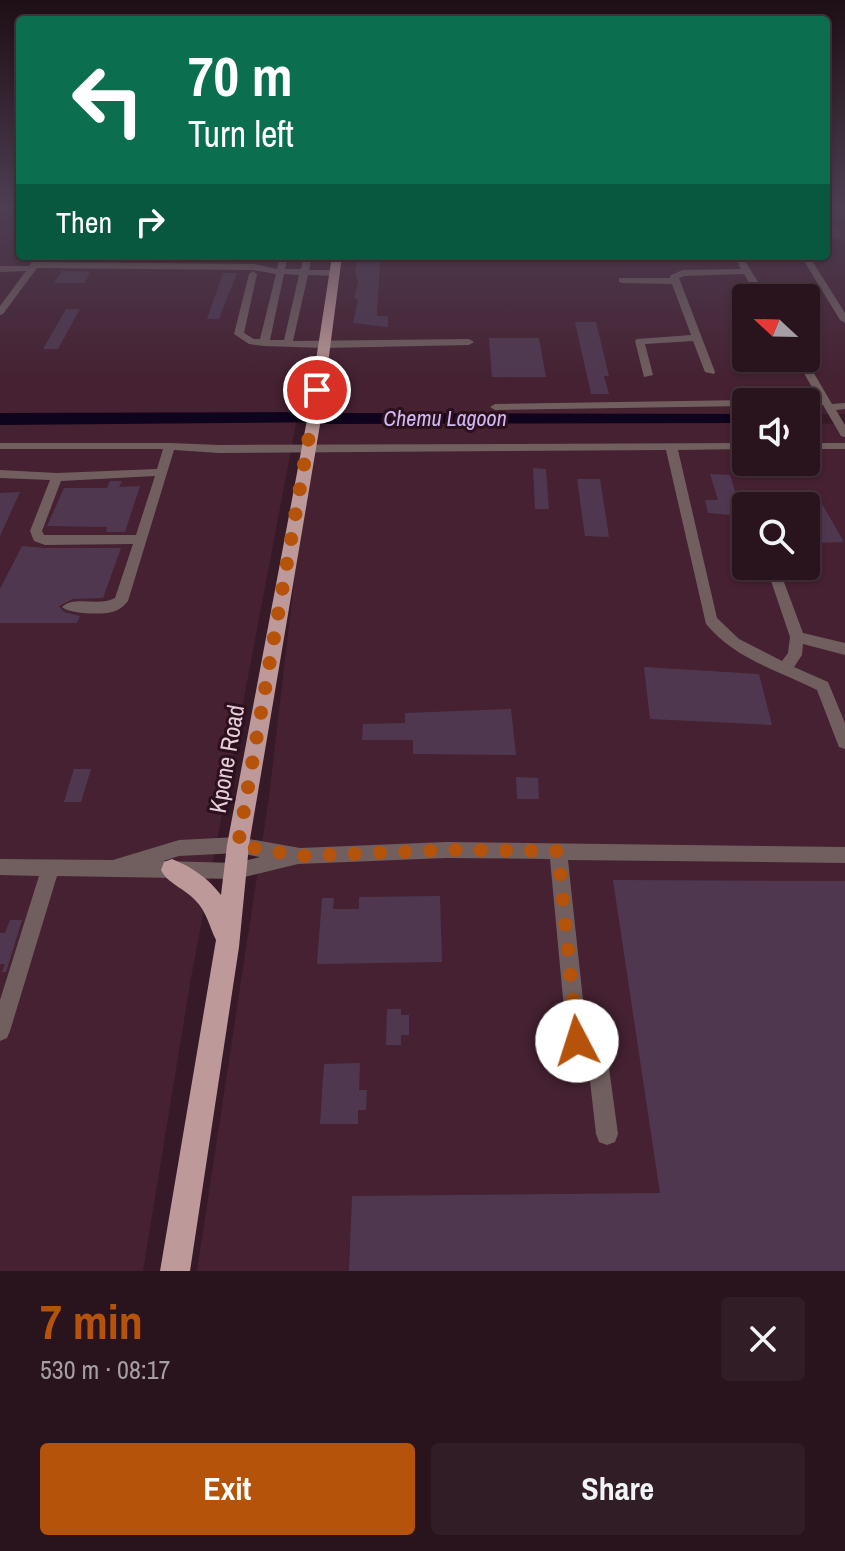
<!DOCTYPE html>
<html lang="en">
<head>
<meta charset="utf-8">
<style>
  :root { --surface:#29141d; --page:#311d26; --text:#f1f3f6; --muted:#a59ea4; --line:#45333b; --accent:#b45309 }
  body { margin:0; font-family:"Archivo Narrow",sans-serif; background:var(--page); color:var(--text); height:100vh; display:flex; flex-direction:column; font-size:30px; white-space:nowrap }
  * { box-sizing:border-box; margin:0 }
  p { font-size:26px; color:var(--muted) }
  .icon { flex:none; width:44px; height:44px; fill:none; stroke:currentColor; stroke-width:2; stroke-linecap:round; stroke-linejoin:round }
  .map { position:relative; height:1271px; overflow:hidden }
  .sheet { display:flex; flex-direction:column; background:var(--surface); flex:1 }
  .sheet>* { flex:none }
  .top-card { position:absolute; left:16px; top:16px; width:814px; height:244px; border-radius:8px; box-shadow:0 2px 6px #0004,0 0 0 2px var(--line); background:#0b6e4f; color:#fff; overflow:hidden }
  .needle { width:52px; rotate:292deg }
  .tools { position:absolute; left:732px; top:284px; display:grid; gap:16px }
  .tools a { display:grid; place-items:center; width:88px; height:88px; border-radius:8px; background:var(--surface); box-shadow:0 2px 6px #0004,0 0 0 2px var(--line); font-size:40px }
  .pin { position:absolute; display:grid; place-items:center; width:68px; height:68px; color:#fff; margin:-34px; border:4px solid #fff; border-radius:50%; box-shadow:0 2px 8px #0007 }
  .me { position:absolute; width:88px; margin:-44px; rotate:355deg; stroke-linejoin:round; filter:drop-shadow(0 0 6px #0008) }
  .turn { display:flex; align-items:center; gap:28px; height:168px; padding:0 40px; font-size:36px }
  .turn .icon { width:104px; height:104px; stroke-width:2.5 }
  .turn b { display:block; font-size:56px; line-height:68px }
  .then { display:flex; align-items:center; height:76px; padding:0 40px; background:#0003; gap:16px; font-size:30px }
  .round { display:grid; place-items:center; flex:none; width:84px; height:84px; border-radius:8px; background:var(--page) }
  .head { display:flex; align-items:center; justify-content:space-between; height:136px; padding:0 40px }
  h1 { font-size:48px; font-weight:700; line-height:60px; color:var(--accent) }
  .cta { display:flex; gap:16px; margin-top:auto; padding:16px 40px }
  .cta a { flex:1; height:92px; border-radius:8px; background:var(--accent); color:#fff; font-size:32px; font-weight:700; line-height:92px; text-align:center }
  .cta a+a { background:var(--page); color:var(--text) }
  .map>svg:first-child { display:block }
</style>
</head>
<body>
<div class="map">
<svg width="845" height="1271" viewBox="0 0 845 1271">
  <rect width="100%" height="100%" fill="#371a27"/>
  <!-- built -->
  <path fill="#452131" fill-rule="evenodd" d="M0,205H20V256H826V205H845V414H806V402H746V414L298,413L191,978L143,1271H0ZM746,298H806V358H746Z
    M514,421L746,423V462H806V423L845,424V1271H197L269,797L298,548L321,424ZM746,506H806V566H746Z"/>
  <!-- water -->
  <path fill="#0f041d" d="M322,413L746,414V423L321,424Z"/>
  <g fill="none" stroke-linecap="round" stroke-linejoin="round">
    <!-- river -->
    <path fill="#0f041d" fill-rule="evenodd" d="M338,412L347,418L345,422L0,425V413Z"/>
  </g>
  <!-- building -->
  <path fill="#4f384f" d="M826,209H845V219L831,220L845,239H834L826,230Z
    M358,262H380L377,316H388V327L353,323L358,300L354,298L358,282L355,272Z
    M62,271L90,272L84,283H54Z
    M223,273H237L219,319H207Z
    M66,309H80L58,349H43Z
    M575,322H596L609,376H604L609,394H591Z
    M489,338H539L546,377H492Z
    M533,468L546,469L549,509H535Z
    M710,474L730,475L743,516L708,513L705,500H718Z
    M577,479H600L609,537L585,536Z
    M110,481H122L119,487L140,486L125,532H106L107,527L47,526L64,488H107Z
    M20,492L0,536V493Z
    M806,498H815L822,504L844,542L814,543L806,526Z
    M22,546L45,548H121L103,598L73,599L59,606L64,612L80,616L77,623H0V589Z
    M644,667L759,674L772,725L650,719Z
    M511,709L516,755L413,754V740H362L363,724L405,723V713Z
    M74,769H91L81,802H64Z
    M516,777L538,778L539,799H517Z
    M613,880L845,881V1271H349L352,1196L660,1193Z
    M440,896L442,962L317,964L322,898H334L333,909H359V897Z
    M10,920H22L6,972H2L5,964H0V933H5Z
    M387,1009H401V1015H409V1035H401V1045H386Z
    M360,1063L359,1090H367L366,1110H358V1124H320L324,1064Z"/>
  <g fill="none" stroke-linecap="round" stroke-linejoin="round">
    <!-- minor -->
    <path fill="#715f5f" fill-rule="evenodd" d="M36,256L44,257L40,262L254,264L277,269L280,256H288L285,269H301L304,256H312L309,270H335L339,273L335,276L308,275L293,341L469,339L474,342L469,345L324,348L264,346L249,344L234,334L249,274L253,271L257,274L244,333L254,339H260L276,274L253,270L37,268L3,314L0,315V306L26,271L0,272V266H29ZM284,274L299,275L284,340H270Z
      M801,256H809L845,313V323L840,320Z
      M741,258L745,261L768,298H758L744,274L684,276L679,278L715,372L714,374L705,372L693,341L645,344L653,375L644,377L635,341L637,339L691,335L672,284L622,283L619,282V278H670L671,275L683,270L741,269L737,261Z
      M795,358H805L832,404L845,403V409L836,410L845,425V437L841,436L823,405H806V402H801L806,399H819Z
      M746,400L751,402H746V406L495,410L490,407L495,404Z
      M0,443H170L219,445L746,443V449L678,450L717,618L739,639L782,661L788,653L790,637L766,566H778L803,633L845,643V655L803,644L802,655L794,667L828,682L845,723V749L839,747L837,742L817,690C778,670 736,660 706,624L666,450L219,453L174,450L128,601C124,606 119,610 112,612C102,615 69,614 62,607C75,595 99,607 115,598L133,544L45,545L34,541L30,531L50,480L0,478V470L57,473L157,469L163,449H0ZM155,476L136,535H44L42,531L61,481Z
      M806,443H845V449H806Z
      M238,837L300,848L446,842L845,847V863L568,860L587,1037L606,1061L609,1068L618,1134L615,1142L607,1145L599,1142L596,1134L589,1072L567,1041L550,859L446,858L298,864L236,879L57,876L10,1031L7,1038L0,1041V1000L39,876L0,875V859L113,860L179,840ZM238,853L260,857L236,863L163,861L179,856Z"/>
    <!-- major -->
    <path fill="#bd9999" fill-rule="evenodd" d="M332,256H342L320,425L249,845L239,947L190,1271H160L216,940C209,926 207,912 195,900C185,889 167,883 161,870L164,862L172,859C192,867 208,878 221,895L227,845L306,425Z"/>
  </g>
  <!-- sky -->
  <linearGradient id="sky" x2="0" y2="1"><stop stop-color="#1e0e15"/><stop offset="0.54" stop-color="#4d3e52"/><stop offset="1" stop-color="#4d3e52" stop-opacity="0"/></linearGradient>
  <rect width="845" height="383" fill="url(#sky)"/>
  <g fill="none" stroke-linecap="round" stroke-linejoin="round">
    <!-- route -->
    <path stroke="#b45309" stroke-width="14" stroke-dasharray="0 25.2" d="M317,390L238,845L300,856L446,850L558,851L577,1041"/>
  </g>
  <g text-anchor="middle" stroke-width="6" stroke-linejoin="round" paint-order="stroke">
    <!-- far-water labels -->
    <g font-size="22" font-style="italic" fill="#cfbaf5" stroke="#2c101d">
      <text x="445" y="426">Chemu Lagoon</text>
    </g>
    <!-- street labels -->
    <g font-size="24" fill="#e4cfd7" stroke="#2c101d">
      <text transform="translate(227 759) rotate(-80)" y="8">Kpone Road</text>
    </g>
  </g>
</svg>
<div class="tools">
<a><svg class="needle" viewBox="-14 -14 28 28"><path d="M0-13l5 13h-10z" fill="#e53935"/><path d="M0 13l5-13h-10z" fill="#a59ea4"/></svg></a>
<a><svg class="icon" aria-label="sound" viewBox="0 0 24 24"><path d="M4 9h4l5-4v14l-5-4H4zM17 9q2 3 0 6"/></svg></a>
<a><svg class="icon" aria-label="search" viewBox="0 0 24 24"><circle cx="10" cy="10" r="6"/><path d="M15 15l6 6"/></svg></a>
</div>
<div class="pin" style="left:317px;top:390px;background:#d93025"><svg class="icon" aria-label="arrive" viewBox="0 0 24 24"><path d="M6 21V4h12l-3 4 3 4H6"/></svg></div>
<svg class="me" style="left:577px;top:1041px" viewBox="-20 -20 40 40"><circle r="19" fill="#fff"/><path d="M0-13L10 11 0 6-10 11z" fill="#b45309"/></svg>
<div class="top-card">
<div class="turn"><svg class="icon" aria-label="left" viewBox="0 0 24 24"><path d="M17 20v-9H6M10 6l-5 5 5 5"/></svg><div><b>70 m</b>Turn left</div></div>
<div class="then">Then<svg class="icon" aria-label="right" viewBox="0 0 24 24"><path d="M7 20v-9h11M14 6l5 5-5 5"/></svg></div>
</div>
</div>
<section class="sheet">
<div class="head"><div><h1>7 min</h1><p>530 m · 08:17</p></div><a class="round"><svg class="icon" aria-label="close" viewBox="0 0 24 24"><path d="M6 6l12 12M18 6L6 18"/></svg></a></div>
<div class="cta"><a>Exit</a><a>Share</a></div>
</section>
</body>
</html>
